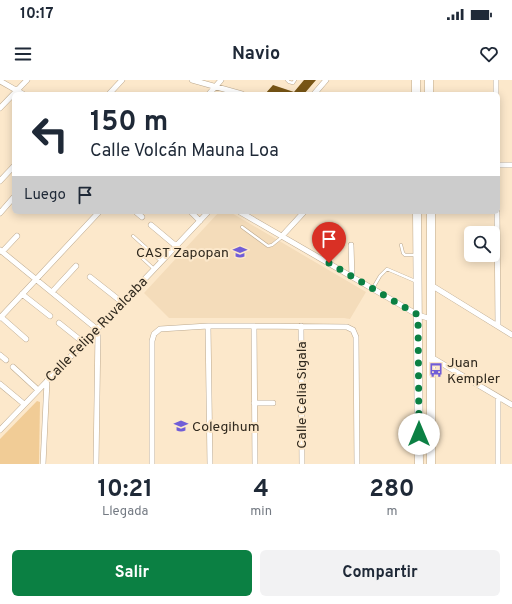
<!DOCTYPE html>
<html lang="es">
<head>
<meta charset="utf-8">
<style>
  :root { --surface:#fff; --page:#f2f2f3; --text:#1f2937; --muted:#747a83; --accent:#0b8043 }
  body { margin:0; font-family:Overpass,sans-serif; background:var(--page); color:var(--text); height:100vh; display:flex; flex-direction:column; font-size:15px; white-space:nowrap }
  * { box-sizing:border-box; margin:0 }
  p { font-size:13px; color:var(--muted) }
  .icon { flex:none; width:22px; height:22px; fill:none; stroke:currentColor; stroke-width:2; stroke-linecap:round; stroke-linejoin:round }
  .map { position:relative; height:384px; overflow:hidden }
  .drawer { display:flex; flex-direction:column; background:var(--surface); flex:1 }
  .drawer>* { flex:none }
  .guide { position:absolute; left:12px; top:12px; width:488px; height:122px; border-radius:6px; box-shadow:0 2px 10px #0003; background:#fff; color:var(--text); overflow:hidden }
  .controls { position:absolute; left:464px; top:146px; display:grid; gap:8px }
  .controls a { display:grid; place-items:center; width:36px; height:36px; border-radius:6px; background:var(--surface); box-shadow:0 2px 10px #0003; font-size:20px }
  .pin { position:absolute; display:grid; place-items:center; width:34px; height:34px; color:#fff; margin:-41px -17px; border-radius:50% 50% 50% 0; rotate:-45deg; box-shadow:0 0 4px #0007 }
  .pin .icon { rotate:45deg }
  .me { position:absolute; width:44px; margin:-22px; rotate:0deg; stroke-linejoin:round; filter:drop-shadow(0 0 3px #0008) }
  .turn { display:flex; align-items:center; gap:14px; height:84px; padding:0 12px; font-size:18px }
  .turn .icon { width:52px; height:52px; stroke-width:2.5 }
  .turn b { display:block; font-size:28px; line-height:34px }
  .then { display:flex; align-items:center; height:38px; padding:0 12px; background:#0003; gap:8px; font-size:15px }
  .eta { display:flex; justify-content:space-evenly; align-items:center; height:68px; text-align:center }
  .eta b { font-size:24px; font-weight:700; line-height:28px }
  .primary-button { display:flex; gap:8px; margin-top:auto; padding:8px 12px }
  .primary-button a { flex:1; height:46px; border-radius:6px; background:var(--accent); color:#fff; font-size:16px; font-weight:700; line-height:46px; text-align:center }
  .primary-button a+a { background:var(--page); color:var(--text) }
  .status { display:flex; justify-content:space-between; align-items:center; height:28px; padding:0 20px; background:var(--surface); direction:ltr }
  .status svg { height:11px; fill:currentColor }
  header { display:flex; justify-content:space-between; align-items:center; height:52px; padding:0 12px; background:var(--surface); font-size:18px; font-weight:700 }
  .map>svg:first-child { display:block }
</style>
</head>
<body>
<div class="status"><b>10:17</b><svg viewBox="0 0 49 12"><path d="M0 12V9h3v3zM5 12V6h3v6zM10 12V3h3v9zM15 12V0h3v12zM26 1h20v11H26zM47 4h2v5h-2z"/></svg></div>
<header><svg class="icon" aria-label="menu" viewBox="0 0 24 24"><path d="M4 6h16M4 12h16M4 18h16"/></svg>Navio<svg class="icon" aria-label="heart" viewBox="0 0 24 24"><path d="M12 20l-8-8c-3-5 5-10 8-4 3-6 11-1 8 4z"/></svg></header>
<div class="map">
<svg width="512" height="384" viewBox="0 0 512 384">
  <rect width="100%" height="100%" fill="#fce8cb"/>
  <!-- built -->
  <path fill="#f4dcba" d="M219,132H230L366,212L350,239L344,238H169L144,213Z"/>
  <!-- green -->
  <path fill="#f1cc96" d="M37,321L40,322L39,384H0V359Z"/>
  <!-- building -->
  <path fill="#785515" d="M304,0H316L304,14H265L273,5L294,12Z"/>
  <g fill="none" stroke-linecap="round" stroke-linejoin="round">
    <defs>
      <path id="service" d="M287,0L289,2L293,3L295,0
        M242,147L268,166L272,165L282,157
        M133,156L161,181
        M401,165L403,173L405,175H415
        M142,178L154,189
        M373,208L380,196L387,189L415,201"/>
      <path id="minor" d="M192,0L242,14
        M496,0V14
        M0,1L23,14
        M109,14L122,0
        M209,14L221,0
        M314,14L326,0
        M0,28L27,0
        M498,85H512
        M0,101L14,86
        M136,132L142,137
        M191,132L200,141
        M240,132L418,235L431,239
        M497,132L498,246
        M0,133L14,117
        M151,145L176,166
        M282,156L304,132
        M351,165L352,197
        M0,170L98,250L96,384
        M2,172L17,156
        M90,197L123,223
        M431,205L512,255
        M52,212L76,186
        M22,214L50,236
        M1,237L26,259
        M0,238L99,132
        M59,243L84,263
        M208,246L210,384
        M254,246L255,384
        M301,246L302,384
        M0,275L6,280
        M431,277L512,325
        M13,287L38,310
        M0,304L24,324
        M498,317V384
        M254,323H273
        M0,350C70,277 140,205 208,132
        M43,384L47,301
        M152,384V261L154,254L160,249L208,246H254L347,247L353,250L356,257L357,384"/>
      <path id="primary" d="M416,14V0
        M429,14V0
        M417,132L419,384
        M431,132V384"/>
    </defs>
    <!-- service casing -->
    <use href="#service" stroke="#bca98f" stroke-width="3.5"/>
    <!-- minor casing -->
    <use href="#minor" stroke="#bca98f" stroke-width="6"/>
    <!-- primary casing -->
    <use href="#primary" stroke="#bca98f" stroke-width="9"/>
    <!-- service -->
    <use href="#service" stroke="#fff" stroke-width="2.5"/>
    <!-- minor -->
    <use href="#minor" stroke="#fff" stroke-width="5"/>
    <!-- primary -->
    <use href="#primary" stroke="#fff" stroke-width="8"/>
  </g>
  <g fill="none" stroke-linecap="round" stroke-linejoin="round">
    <!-- route -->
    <path stroke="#0b8043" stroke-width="7" stroke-dasharray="0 12.6" d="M329,183L418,235L419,354"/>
  </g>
  <!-- icons -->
  <defs>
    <symbol id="school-bare" viewBox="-9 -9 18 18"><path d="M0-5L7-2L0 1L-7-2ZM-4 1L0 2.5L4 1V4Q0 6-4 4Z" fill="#715dd7" stroke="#fce8cb" stroke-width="2.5" paint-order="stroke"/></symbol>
    <symbol id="bus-bare" viewBox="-9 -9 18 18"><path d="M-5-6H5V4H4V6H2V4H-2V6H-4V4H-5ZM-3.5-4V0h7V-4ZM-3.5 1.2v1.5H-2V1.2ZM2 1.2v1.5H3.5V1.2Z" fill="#715dd7" stroke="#fce8cb" stroke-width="2.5" paint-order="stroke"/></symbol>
  </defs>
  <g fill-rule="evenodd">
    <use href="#school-bare" x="230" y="162" width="20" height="20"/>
    <use href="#bus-bare" x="426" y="280" width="20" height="20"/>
    <use href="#school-bare" x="171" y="336" width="20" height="20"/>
  </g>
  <g text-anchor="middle" stroke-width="4" stroke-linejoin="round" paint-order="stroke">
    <!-- poi labels -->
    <g font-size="14" fill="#30291e" stroke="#fce8cb" text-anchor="start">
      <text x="229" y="177" text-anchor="end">CAST Zapopan</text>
      <text x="447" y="287">Juan<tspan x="447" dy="16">Kempler</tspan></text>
      <text x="192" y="351">Colegihum</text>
    </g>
    <!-- street labels -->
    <g font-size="14" fill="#30291e" stroke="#fce8cb">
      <text transform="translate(96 249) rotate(-46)" y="5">Calle Felipe Ruvalcaba</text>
      <text transform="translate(301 315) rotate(-90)" y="5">Calle Celia Sigala</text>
    </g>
  </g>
</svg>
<div class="controls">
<a><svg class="icon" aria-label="search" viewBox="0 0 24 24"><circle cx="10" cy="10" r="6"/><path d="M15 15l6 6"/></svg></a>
</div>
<div class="pin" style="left:329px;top:183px;background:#d93025"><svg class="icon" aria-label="arrive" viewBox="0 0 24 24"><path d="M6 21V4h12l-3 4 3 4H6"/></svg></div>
<svg class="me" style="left:419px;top:354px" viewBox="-20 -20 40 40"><circle r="19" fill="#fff"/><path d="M0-13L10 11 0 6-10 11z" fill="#0b8043"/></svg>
<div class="guide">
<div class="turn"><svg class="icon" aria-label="left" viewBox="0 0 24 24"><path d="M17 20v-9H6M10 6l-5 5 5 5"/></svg><div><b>150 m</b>Calle Volcán Mauna Loa</div></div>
<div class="then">Luego<svg class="icon" aria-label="arrive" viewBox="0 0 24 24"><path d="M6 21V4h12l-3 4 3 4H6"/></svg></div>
</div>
</div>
<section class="drawer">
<div class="eta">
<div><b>10:21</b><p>Llegada</p></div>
<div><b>4</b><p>min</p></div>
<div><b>280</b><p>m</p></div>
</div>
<div class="primary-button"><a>Salir</a><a>Compartir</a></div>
</section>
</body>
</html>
